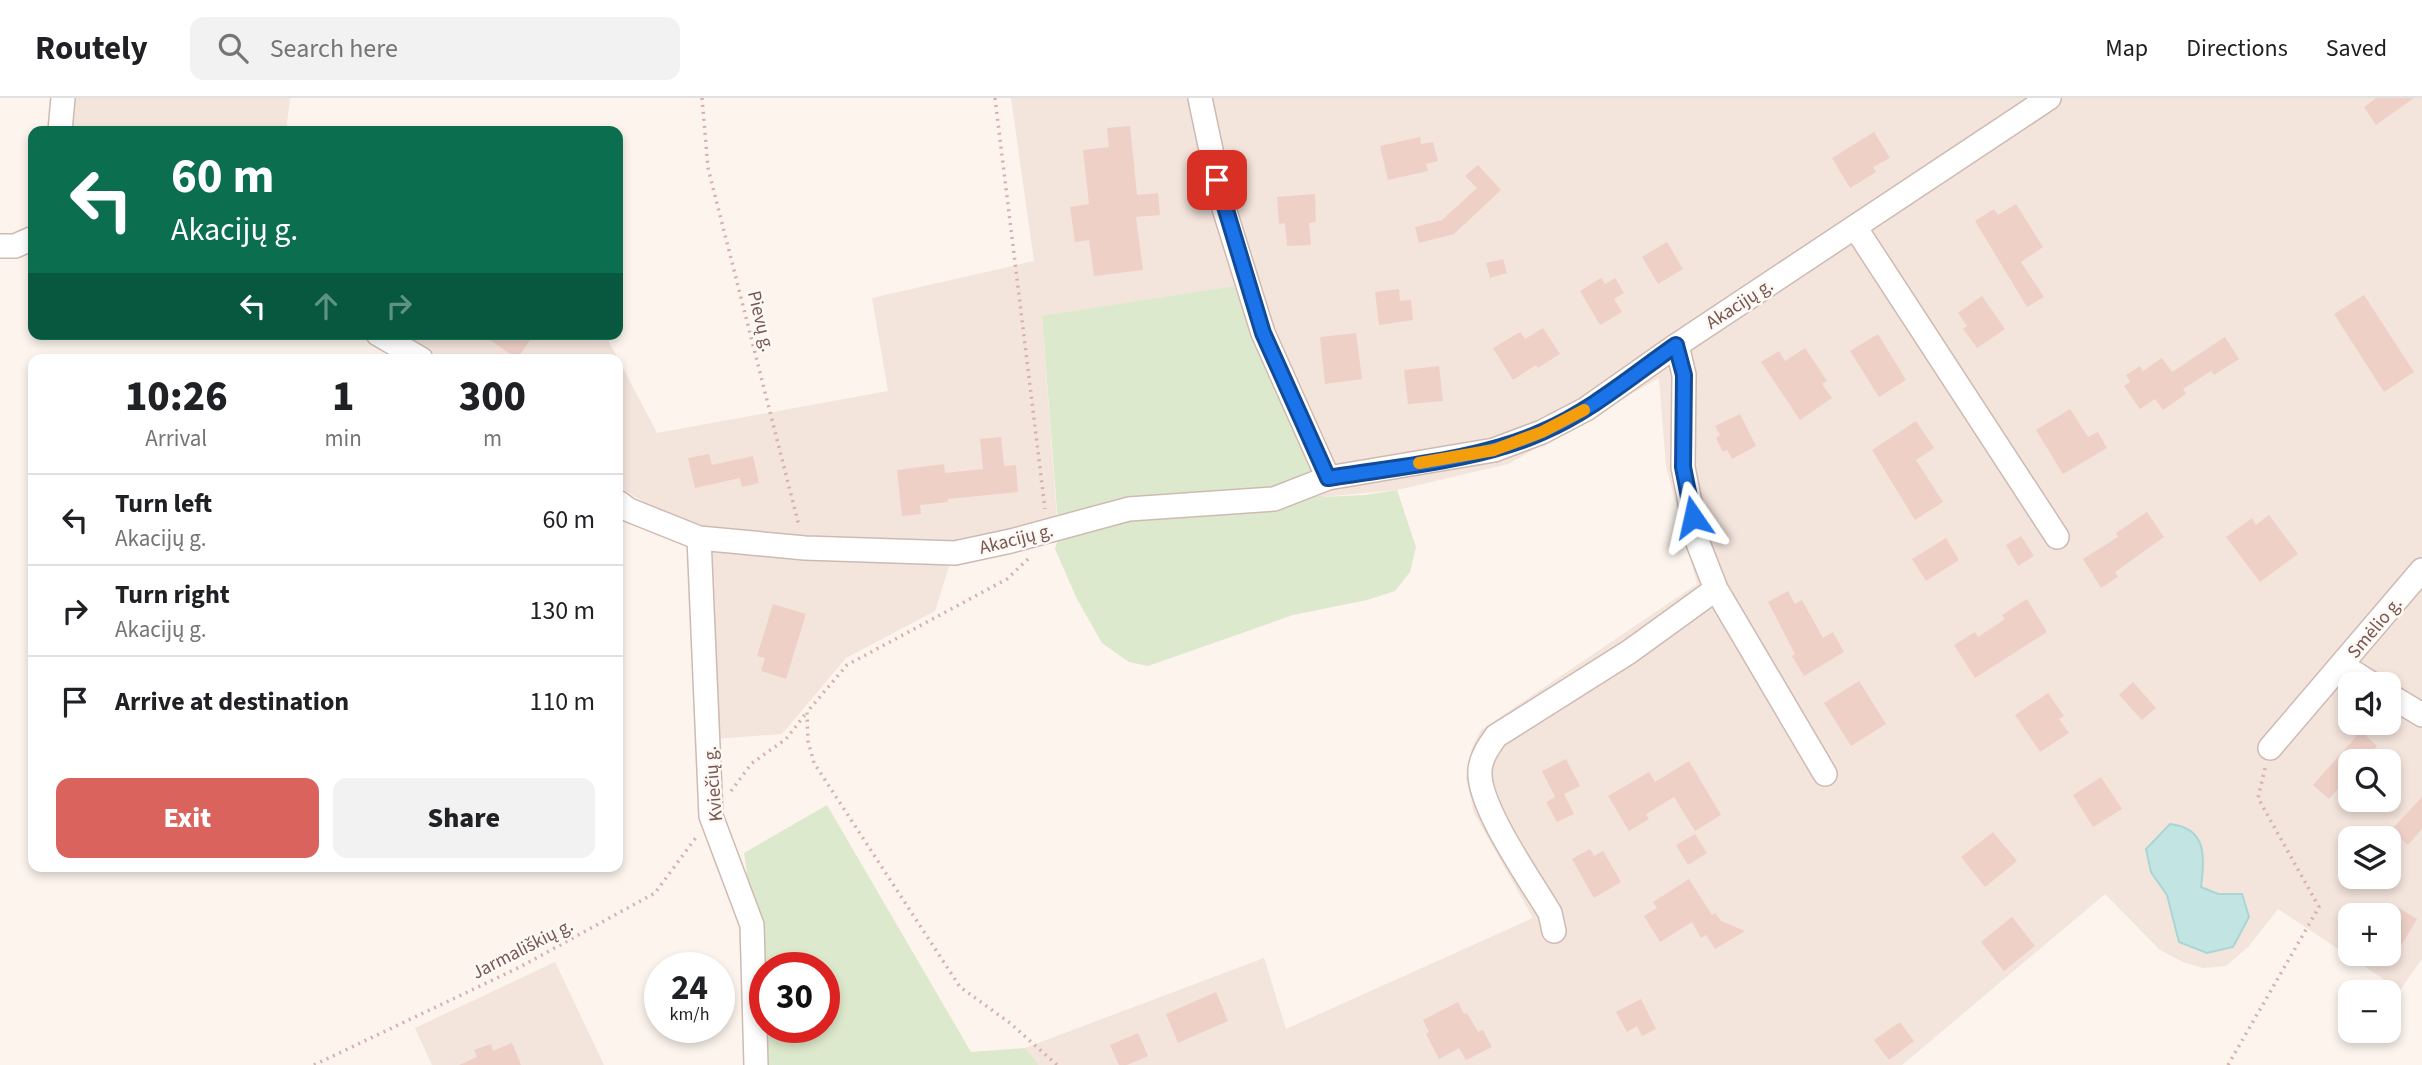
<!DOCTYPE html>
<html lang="en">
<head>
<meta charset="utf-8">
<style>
  :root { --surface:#fff; --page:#f2f2f2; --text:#202124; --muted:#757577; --line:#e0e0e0; --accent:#db635d }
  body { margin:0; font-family:"Source Sans 3",sans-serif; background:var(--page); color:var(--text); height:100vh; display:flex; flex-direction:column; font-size:26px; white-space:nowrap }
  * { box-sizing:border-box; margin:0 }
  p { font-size:23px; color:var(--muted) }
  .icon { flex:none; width:38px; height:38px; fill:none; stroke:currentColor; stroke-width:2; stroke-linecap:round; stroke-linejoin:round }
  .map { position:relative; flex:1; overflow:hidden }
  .details { position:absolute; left:28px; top:256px; width:595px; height:518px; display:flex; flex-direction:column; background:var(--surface); border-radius:14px; box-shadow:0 4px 10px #0003 }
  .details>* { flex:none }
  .banner { position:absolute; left:28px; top:28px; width:595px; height:214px; border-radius:14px; box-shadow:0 4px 10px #0003; background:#0b6e4f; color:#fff; overflow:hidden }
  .buttons { position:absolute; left:2338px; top:574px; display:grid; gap:14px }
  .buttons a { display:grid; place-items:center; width:63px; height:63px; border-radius:14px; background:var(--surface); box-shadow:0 4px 10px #0003; font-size:35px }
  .speed { position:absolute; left:644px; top:854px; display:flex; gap:14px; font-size:35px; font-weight:700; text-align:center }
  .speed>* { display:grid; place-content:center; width:91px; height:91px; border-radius:50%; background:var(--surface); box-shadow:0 4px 10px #0003; line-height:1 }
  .speed small { font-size:18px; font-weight:400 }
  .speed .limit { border:10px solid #d22; background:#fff; color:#111 }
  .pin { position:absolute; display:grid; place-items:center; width:60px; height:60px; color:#fff; margin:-30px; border-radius:14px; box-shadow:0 4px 10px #0006 }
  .me { position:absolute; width:77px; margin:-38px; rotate:349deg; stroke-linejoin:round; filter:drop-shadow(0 0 5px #0008) }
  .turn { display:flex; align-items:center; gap:24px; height:147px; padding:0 28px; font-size:32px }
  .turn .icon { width:91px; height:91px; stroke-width:2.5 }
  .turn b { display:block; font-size:49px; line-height:60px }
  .lanes { display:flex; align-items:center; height:66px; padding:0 28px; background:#0003; justify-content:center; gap:35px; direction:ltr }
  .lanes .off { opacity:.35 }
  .eta { display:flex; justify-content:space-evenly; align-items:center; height:119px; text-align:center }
  .eta b { font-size:42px; font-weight:800; line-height:49px }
  .action { display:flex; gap:14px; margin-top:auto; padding:14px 28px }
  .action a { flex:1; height:80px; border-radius:14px; background:var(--accent); color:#fff; font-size:28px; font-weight:800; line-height:80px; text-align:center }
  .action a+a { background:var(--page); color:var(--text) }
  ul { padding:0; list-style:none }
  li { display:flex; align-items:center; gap:21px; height:91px; padding:0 28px; border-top:2px solid var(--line) }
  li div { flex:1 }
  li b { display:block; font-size:26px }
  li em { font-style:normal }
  header { display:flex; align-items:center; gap:42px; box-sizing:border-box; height:98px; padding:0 35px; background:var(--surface); border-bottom:2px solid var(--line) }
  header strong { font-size:33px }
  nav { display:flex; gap:38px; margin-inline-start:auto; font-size:24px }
  .search { width:490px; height:63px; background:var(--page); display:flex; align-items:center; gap:18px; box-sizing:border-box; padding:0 24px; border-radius:14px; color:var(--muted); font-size:26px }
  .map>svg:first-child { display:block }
</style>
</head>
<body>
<header>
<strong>Routely</strong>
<div class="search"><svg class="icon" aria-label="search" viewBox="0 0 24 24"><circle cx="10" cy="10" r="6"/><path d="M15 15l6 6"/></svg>Search here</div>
<nav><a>Map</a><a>Directions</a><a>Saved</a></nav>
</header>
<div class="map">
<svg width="2422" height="967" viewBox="0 0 2422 967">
  <rect width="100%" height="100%" fill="#fcf4ed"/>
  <!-- residential -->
  <path fill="#f3e4dc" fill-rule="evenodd" d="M67,0H290L286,33H64Z
    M1011,0H2422V861L2400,892L2278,811L2248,849L2226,868L2203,870L2183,864L2160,852L2105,796L1902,967H1039L1025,950L1264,860L1286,931L1533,820L1474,715L1466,680L1472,650L1481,632L1697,486L1666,368L1659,280L1508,366L1397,392L1322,399L1234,188L1042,219L1057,420L957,443L935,513L846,560L782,636L714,641L711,433L680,427L618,388V261H442L405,236H605L657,335L888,293L872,200L1034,163ZM2350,586H2389V625H2350ZM2350,663H2389V702H2350ZM2350,740H2389V779H2350ZM2350,817H2389V856H2350Z
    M555,864L604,967H432L415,930Z"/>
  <!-- green -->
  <path fill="#dde9cc" d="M1234,188L1322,399L1365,397L1397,392L1416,449L1410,474L1395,493L1367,502L1293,517L1148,568L1129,564L1102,545L1077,501L1055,451L1059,438L1042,218Z
    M827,707L971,954L1025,950L1039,967H767V929H824V870H765V896L744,755Z"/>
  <!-- water -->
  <path fill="#c2e5e4" stroke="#a9d6d5" stroke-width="2" d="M2170,726C2207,730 2205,759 2201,789L2218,796H2242L2249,819L2233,849L2207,855L2179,844L2167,797L2151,774L2146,751Z"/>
  <!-- building -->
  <path fill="#efd0c7" d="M2376,0H2414L2376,27L2364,9Z
    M1130,28L1137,97L1158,95L1160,117L1136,119L1143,172L1094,178L1089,142L1075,144L1070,109L1089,106L1083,52L1109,49L1107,30Z
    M1874,34L1890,60L1873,69L1876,74L1850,90L1832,60Z
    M1420,39L1421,46L1433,44L1438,63L1426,66L1428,73L1388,82L1380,48Z
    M1478,67L1501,92L1454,136L1419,145L1415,129L1442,122L1477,90L1465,78Z
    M1315,96L1316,124L1309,125L1311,147L1287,148L1285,125L1279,126L1277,99Z
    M2016,106L2043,149L2021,164L2044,199L2027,209L1975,123L1994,111L1998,117Z
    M1667,144L1683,171L1658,186L1642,159Z
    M1503,161L1507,175L1490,180L1486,165Z
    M1601,180L1605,186L1615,180L1624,195L1614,201L1622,214L1600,227L1580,193Z
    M1399,191L1400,203L1411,202L1413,222L1379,227L1375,194Z
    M2364,197L2414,274L2384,294L2334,216Z
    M1982,198L2005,231L1977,250L1963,231L1967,228L1958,215Z
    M1543,230L1560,256L1538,270L1536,267L1513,282L1493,250L1520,234L1525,241Z
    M1356,235L1362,281L1325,286L1320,239Z
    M482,236H534L517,261Z
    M1878,236L1906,282L1879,299L1850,253Z
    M2225,239L2239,261L2214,277L2211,273L2183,291L2186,296L2163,312L2155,301L2140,311L2124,288L2130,284L2126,277L2140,268L2143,273L2162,260L2172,274Z
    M1805,250L1827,283L1822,286L1832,300L1800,322L1761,264L1779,253L1785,263Z
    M1439,268L1443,303L1408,306L1404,272Z
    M2070,311L2088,339L2098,334L2107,350L2063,376L2036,332Z
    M1740,316L1756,348L1732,361L1727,352L1723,354L1716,340L1720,337L1715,328Z
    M1916,323L1934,350L1916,362L1943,404L1915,422L1872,352Z
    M1001,339L1004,368L1016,367L1018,394L948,401V404L920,407L921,416L902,418L897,372L944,366L945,375L983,371L980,341Z
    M709,356L712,367L753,358L759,385L742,389L740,380L695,390L688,360Z
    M2147,414L2164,439L2115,474L2118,479L2101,490L2083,461L2118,439L2116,435Z
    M2269,417L2298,456L2260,484L2226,439L2252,420L2256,427Z
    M2021,438L2034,458L2018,468L2006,447Z
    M1946,440L1959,462L1926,483L1912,461Z
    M1788,493L1795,506L1802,502L1823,540L1833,534L1844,554L1804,578L1792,558L1795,556L1768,504Z
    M2027,501L2047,534L1975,580L1954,547L1975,534L1978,539L2005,521L2002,517Z
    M773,506L806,516L786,581L761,573L765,560L757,558Z
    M1859,583L1886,626L1851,648L1824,605Z
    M2133,584L2156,610L2142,622L2119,597Z
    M2048,595L2064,618L2059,621L2069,635L2040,654L2015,617Z
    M2361,633L2377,648L2363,663H2350V677L2329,701L2313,687Z
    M1566,661L1580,688L1564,696L1574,716L1557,724L1546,704L1555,699L1542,673Z
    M1689,663L1721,717L1695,733L1674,699L1646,716L1649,721L1629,733L1608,698L1649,674L1655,684Z
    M2101,679L2122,711L2093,729L2073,697Z
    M2422,699V731L2408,747L2391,732Z
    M1993,734L2017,763L1985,789L1961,759Z
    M1695,736L1707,755L1688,767L1676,747Z
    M1590,751L1594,758L1603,753L1621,784L1594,800L1572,761Z
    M1689,781L1712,817L1715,815L1721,823L1745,833L1715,851L1706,837L1701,840L1692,824L1660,844L1644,818L1657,810L1653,804Z
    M2394,807L2417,821L2389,868V816Z
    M2012,819L2035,848L2004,873L1981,844Z
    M1216,894L1228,923L1178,945L1166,916Z
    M1641,901L1656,931L1642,938L1637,928L1627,934L1616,914Z
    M1458,904L1464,916L1467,915L1478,934L1483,932L1492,949L1466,962L1459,950L1439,961L1426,936L1429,934L1423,922Z
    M1900,924L1914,943L1889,962L1874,942Z
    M1138,935L1148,958L1127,967H1119L1110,947Z
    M512,945L521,967H459L477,959L474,952L491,946L493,953Z"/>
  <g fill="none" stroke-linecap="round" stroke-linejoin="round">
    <defs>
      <path id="street" d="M1200,0L1222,104L1263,235L1328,380
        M60,33L63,0
        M1855,129L2057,439
        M0,148H15L31,141
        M378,236L421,261
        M1677,247L1684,277L1683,369L1698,445L1716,491L1825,676
        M618,404L629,412L699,440L805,450L955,455L1011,443L1129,411L1274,401L1328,380L1494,352L1542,334L1586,311L1677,247L2049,0
        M699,440L711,718L752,827L756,967
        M2342,567L2372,586
        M2389,597L2422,617
        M2270,650L2422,472
        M1554,833L1550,815C1531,783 1477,707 1480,672C1481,659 1489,648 1496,638L1629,554L1716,491"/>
    </defs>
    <!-- street casing -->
    <use href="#street" stroke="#cebab3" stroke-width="26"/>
    <!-- path -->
    <path stroke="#d5b2a9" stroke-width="3.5" stroke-dasharray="2 5" stroke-linecap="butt" d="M702,0L708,70L799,428
      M995,0L1045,411
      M1028,461L1007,481L847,567L807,614L808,643L814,665L960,889L1010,925L1057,967
      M731,693L752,665L786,641L807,614
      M314,967L520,869L655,795L697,738
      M2228,967L2319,809L2258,700L2265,670"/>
    <!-- street -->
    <use href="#street" stroke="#fff" stroke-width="23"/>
  </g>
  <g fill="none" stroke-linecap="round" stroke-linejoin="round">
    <defs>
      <path id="route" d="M1217,82L1263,235L1328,380C1396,369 1480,362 1542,334C1591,313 1633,277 1676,247L1684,277L1683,369L1693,419"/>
    </defs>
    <!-- route casing -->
    <use href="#route" stroke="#114b97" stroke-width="18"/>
    <!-- route -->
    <use href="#route" stroke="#1a73e8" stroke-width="12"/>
    <!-- slow -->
    <path stroke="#f59e0b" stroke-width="12" d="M1419,365L1494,352L1542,334L1584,312"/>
  </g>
  <g text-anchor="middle" stroke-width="5" stroke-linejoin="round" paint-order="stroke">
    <!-- street labels -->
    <g font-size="19" fill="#765751" stroke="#fef8f4">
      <text transform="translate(1739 205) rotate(-33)" y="7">Akacijų g.</text>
      <text transform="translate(762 223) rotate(76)" y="7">Pievų g.</text>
      <text transform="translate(1016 440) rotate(-14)" y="7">Akacijų g.</text>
      <text transform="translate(2374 529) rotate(-50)" y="7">Smėlio g.</text>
      <text transform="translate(712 686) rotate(-95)" y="7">Kviečių g.</text>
      <text transform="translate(522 850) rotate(-27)" y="7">Jarmališkių g.</text>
    </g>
  </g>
</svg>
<div class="buttons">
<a><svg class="icon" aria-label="sound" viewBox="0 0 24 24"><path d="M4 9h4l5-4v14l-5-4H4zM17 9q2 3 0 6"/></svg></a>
<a><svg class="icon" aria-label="search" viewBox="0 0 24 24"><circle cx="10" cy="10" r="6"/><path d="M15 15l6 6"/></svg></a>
<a><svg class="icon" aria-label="layers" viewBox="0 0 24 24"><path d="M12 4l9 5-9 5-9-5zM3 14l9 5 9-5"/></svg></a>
<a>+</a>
<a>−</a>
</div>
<div class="speed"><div>24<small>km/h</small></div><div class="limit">30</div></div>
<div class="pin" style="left:1217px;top:82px;background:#d93025"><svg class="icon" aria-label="arrive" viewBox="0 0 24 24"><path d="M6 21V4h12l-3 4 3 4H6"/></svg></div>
<svg class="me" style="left:1693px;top:419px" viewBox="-20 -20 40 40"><path d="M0-17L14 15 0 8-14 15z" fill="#1a73e8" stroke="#fff" stroke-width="4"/></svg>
<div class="banner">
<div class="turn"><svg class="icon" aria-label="left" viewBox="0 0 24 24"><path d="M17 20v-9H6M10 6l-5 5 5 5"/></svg><div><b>60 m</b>Akacijų g.</div></div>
<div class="lanes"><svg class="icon" aria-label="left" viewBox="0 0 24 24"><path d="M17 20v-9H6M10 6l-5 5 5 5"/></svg><svg class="icon off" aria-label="ahead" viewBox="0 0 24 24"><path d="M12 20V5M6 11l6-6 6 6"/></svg><svg class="icon off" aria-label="right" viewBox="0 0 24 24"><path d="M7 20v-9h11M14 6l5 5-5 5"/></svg></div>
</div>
<section class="details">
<div class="eta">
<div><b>10:26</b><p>Arrival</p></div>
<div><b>1</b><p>min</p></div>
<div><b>300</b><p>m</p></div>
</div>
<ul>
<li><svg class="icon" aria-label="left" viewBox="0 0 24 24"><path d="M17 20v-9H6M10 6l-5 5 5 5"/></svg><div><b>Turn left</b><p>Akacijų g.</p></div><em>60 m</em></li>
<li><svg class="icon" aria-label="right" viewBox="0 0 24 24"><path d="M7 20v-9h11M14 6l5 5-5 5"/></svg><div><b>Turn right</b><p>Akacijų g.</p></div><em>130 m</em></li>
<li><svg class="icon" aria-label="arrive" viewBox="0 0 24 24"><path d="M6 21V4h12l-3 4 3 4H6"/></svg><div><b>Arrive at destination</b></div><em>110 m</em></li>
</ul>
<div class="action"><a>Exit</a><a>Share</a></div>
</section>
</div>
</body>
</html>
